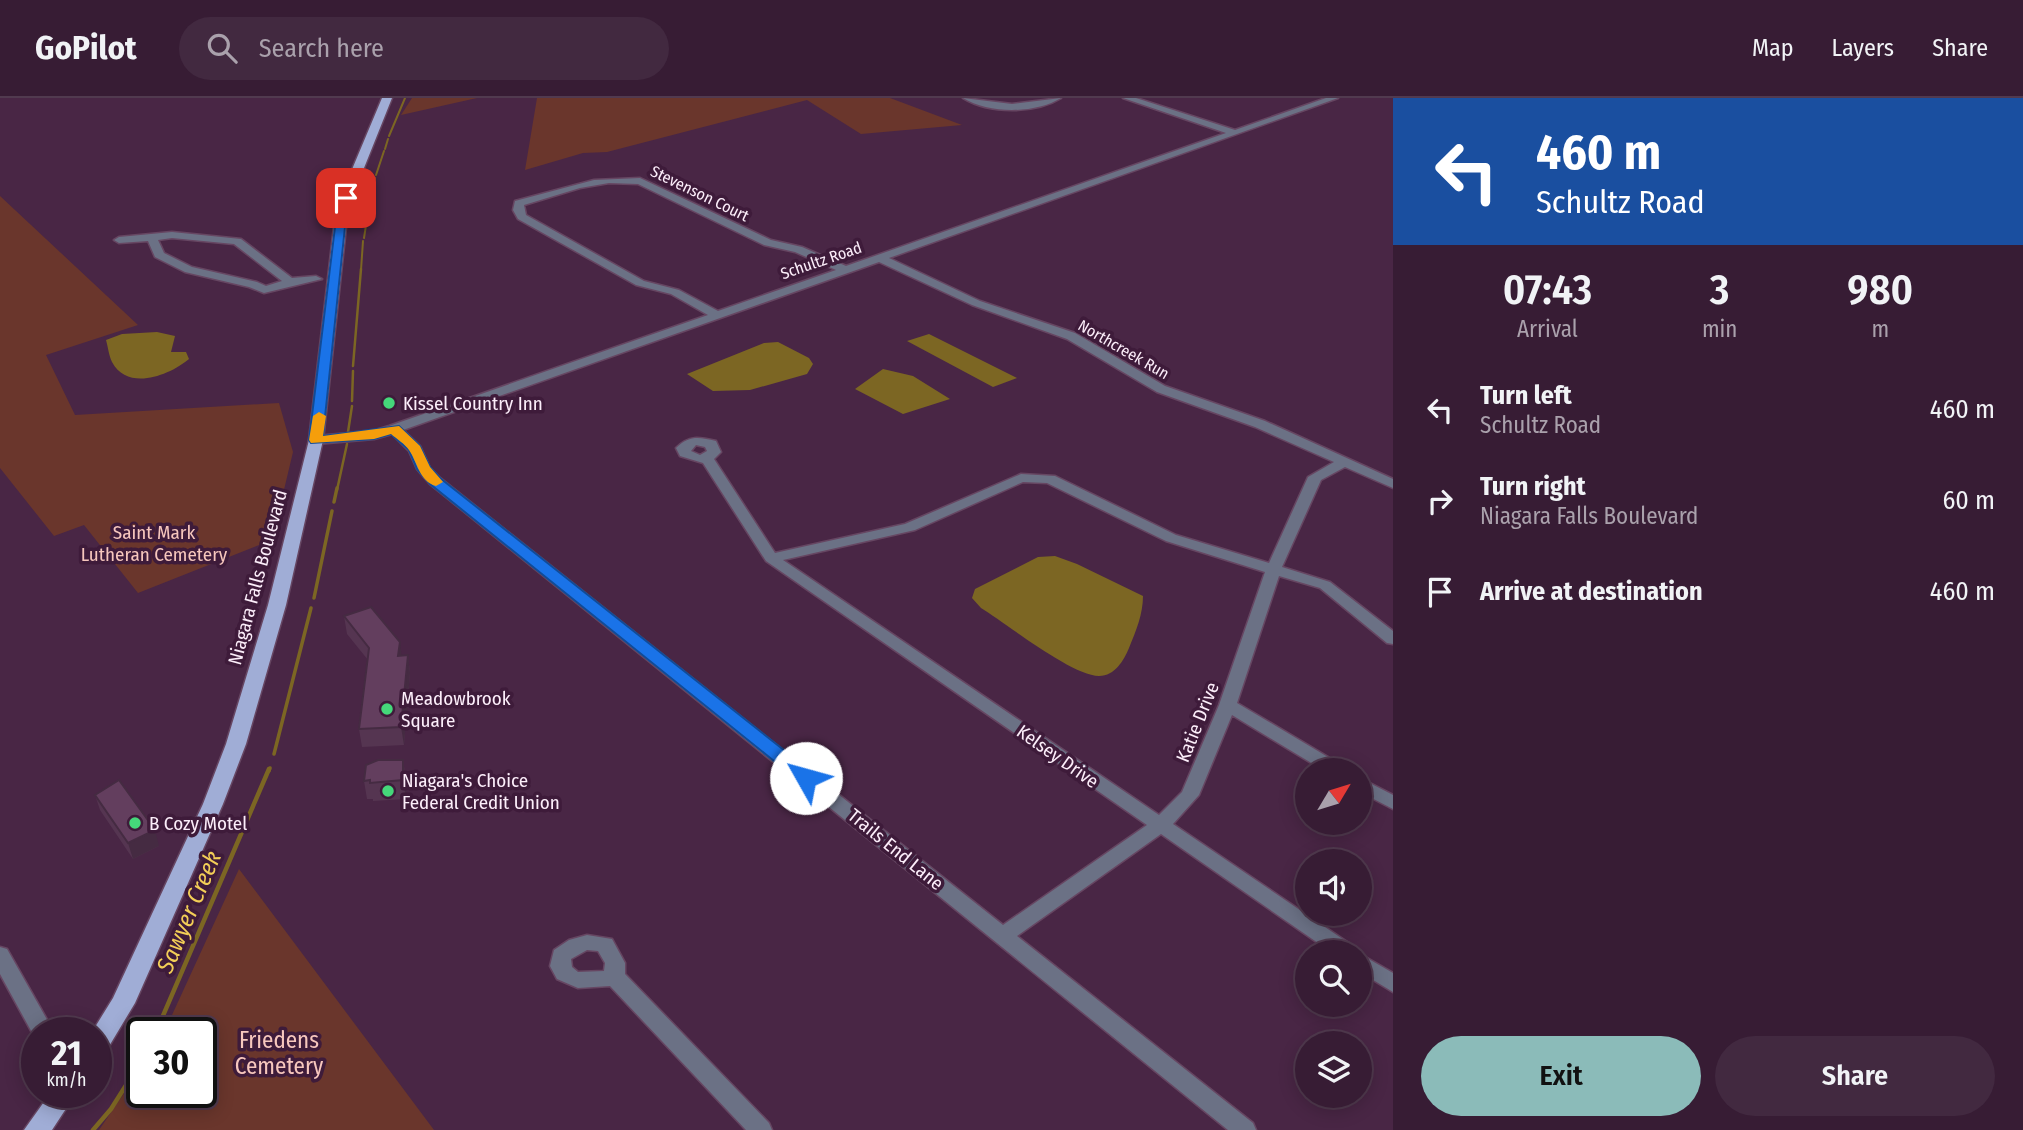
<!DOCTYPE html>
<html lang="en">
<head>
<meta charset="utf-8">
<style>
  :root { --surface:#371c34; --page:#422940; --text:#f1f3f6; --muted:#aaa1ac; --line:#513a4f; --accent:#8bbbb9 }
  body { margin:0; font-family:"Fira Sans Condensed",sans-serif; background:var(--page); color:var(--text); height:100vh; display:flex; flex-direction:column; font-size:26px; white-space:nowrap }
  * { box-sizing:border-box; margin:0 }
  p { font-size:23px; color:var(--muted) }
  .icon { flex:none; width:38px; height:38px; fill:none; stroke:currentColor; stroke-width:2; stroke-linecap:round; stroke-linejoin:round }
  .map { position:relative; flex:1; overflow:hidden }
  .drawer { display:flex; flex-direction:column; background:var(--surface); width:630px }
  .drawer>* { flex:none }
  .banner { background:#1a4fa0; color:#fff; overflow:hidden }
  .needle { width:46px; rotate:52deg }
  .buttons { position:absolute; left:1295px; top:660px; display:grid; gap:14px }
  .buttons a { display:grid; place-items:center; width:77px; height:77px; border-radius:50%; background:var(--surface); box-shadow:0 4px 18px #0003,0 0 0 2px var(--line); font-size:35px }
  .speed { position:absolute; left:21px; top:919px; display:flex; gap:14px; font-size:35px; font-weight:700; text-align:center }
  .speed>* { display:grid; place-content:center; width:91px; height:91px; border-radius:50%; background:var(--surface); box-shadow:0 4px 18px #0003,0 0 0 2px var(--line); line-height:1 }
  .speed small { font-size:18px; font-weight:400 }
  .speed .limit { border:4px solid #111; border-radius:10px; background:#fff; color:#111 }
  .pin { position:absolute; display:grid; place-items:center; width:60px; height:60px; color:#fff; margin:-30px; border-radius:14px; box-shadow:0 4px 10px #0006 }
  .me { position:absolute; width:77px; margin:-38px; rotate:308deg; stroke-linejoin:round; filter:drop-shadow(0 0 5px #0008) }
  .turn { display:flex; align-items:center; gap:24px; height:147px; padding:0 28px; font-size:32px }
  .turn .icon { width:91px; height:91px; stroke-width:2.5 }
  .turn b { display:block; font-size:49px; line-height:60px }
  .eta { display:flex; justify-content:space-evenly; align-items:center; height:119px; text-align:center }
  .eta b { font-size:42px; font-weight:600; line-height:49px }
  .cta { display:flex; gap:14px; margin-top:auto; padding:14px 28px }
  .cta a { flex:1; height:80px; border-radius:42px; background:var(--accent); color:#111; font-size:28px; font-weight:600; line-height:80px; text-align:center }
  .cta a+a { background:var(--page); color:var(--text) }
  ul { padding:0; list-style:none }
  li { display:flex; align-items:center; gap:21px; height:91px; padding:0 28px }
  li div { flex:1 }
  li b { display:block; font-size:26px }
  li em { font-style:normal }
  header { display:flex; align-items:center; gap:42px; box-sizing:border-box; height:98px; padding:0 35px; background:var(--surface); border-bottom:2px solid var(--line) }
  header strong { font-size:33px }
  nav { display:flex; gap:38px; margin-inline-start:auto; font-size:24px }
  .search { width:490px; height:63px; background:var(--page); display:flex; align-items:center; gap:18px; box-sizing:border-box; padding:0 24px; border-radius:38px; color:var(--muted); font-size:26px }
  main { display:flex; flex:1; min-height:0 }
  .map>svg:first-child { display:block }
</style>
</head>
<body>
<header>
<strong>GoPilot</strong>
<div class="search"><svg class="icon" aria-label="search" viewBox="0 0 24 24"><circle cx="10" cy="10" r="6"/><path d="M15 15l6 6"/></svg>Search here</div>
<nav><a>Map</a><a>Layers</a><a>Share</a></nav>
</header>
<main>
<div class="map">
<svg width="1393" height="1032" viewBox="0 0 1393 1032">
  <rect width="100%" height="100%" fill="#492645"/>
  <!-- green -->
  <path fill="#6a362c" d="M412,0H477L401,17Z
    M537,0H890L962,27L861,36L807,2L607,54L583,55L525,72Z
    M0,98L138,227L46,257L75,317L279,305L293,354L272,442L138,495L84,427L54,438L0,370Z
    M239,771L434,1032H99L142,969V994H201V934H162L172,917Z"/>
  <!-- water -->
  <path fill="#7c6623" d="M157,234L175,238L171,254H186L189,261C170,277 128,294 112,264C109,258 108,249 106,242L122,236Z
    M929,236L1017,280L993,289L907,243Z
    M778,244L809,260L813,266L807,276L750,292L713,293L687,276L764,245Z
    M883,271L913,278L950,301L903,316L855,291Z
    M1055,458L1077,466L1143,498C1143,516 1136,533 1129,550C1124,562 1115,578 1099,578C1071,577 1007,526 981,510L972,500L975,491L1038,459Z"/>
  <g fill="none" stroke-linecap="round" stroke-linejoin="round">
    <!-- stream-far3 -->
    <path stroke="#7c6623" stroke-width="2" d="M389,38L405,0
      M385,51L388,41
      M376,77L384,53
      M371,98L375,80
      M367,118L370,101
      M364,140L367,121
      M361,172L363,143"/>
    <!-- stream-far2 -->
    <path stroke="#7c6623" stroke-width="2.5" d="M353,268L361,171
      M352,303L353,273
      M348,334L352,308
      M337,392L347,346"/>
    <!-- stream-far1 -->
    <path stroke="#7c6623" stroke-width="3.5" d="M334,404L337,390
      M314,500L332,413
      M274,656L311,510
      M269,673L270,670"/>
    <!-- stream -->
    <path stroke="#7c6623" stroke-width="4.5" d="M156,934L269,671
      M93,1032L111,1011L142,962"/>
    <defs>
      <path id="minor" d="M963,0L1012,6L1061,0C1035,16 989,16 963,0Z
        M1123,0H1136L1235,32L1326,0H1338L889,160L980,203L1075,235L1165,288L1265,323L1393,381V390L1345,369L1321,382L1282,469L1330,484L1393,533V546L1387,545L1320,490L1279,478L1237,605L1343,668L1346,672H1323L1232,617L1199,697L1173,726L1353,848L1356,854H1331L1161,736L1017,838L1253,1025L1256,1032H1228L430,386L417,371L409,353L392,336L374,341L316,346L309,342L316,338L373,333L389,328L708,217L671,196L636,187L518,121L513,112L515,103L594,82L640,80L771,142L802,149L846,168L1226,35ZM609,85L638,86L764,147L795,154L836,172L718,213L679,192L644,183L526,117L524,107L580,90ZM879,164L972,207L1067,241L1157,294L1255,329L1334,364L1308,379L1269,465L1176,437L1055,378L1021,376L905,426L775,455L714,361L721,354L716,343C699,339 689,337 676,350L680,358L703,365L766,463L1147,727L1003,827L440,380L430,370L420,348L403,332ZM696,347L705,349L707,353L700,357L691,353ZM1023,384L1047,385L1166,443L1265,474L1219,607L1182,694L1159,717L783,462L915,432Z
        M172,134L241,141L292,180L316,178L322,181L264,195L249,189L185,174L155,159L148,143L119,145L114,142L119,139ZM172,140L234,146L282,183L266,188L257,184L192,169L164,155L158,142Z
        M1360,680L1393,697V711L1360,694Z
        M587,837L612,841L625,865V876L769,1025L772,1032H746L610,888L578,890L557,881L550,868L554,852L569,842ZM587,852L598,853L605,865L604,873L578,874L572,869L571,861Z
        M0,849L7,851L54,934H37L35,940L0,876Z
        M1360,856L1393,875V894L1360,874Z"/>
      <path id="major" d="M382,0H392L352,100L346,129L323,342L286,507L246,646L223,706L135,905L105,955L96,958V934H92L113,900L203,706L226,646L268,507L309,342L334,129L340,100Z
        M51,994H77L52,1032H24Z"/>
    </defs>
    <!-- minor casing -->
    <use href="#minor" stroke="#664662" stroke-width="3"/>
    <!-- major casing -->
    <use href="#major" stroke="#664662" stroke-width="3"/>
    <!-- minor -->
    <use href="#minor" fill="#6b7185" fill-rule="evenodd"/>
    <!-- major -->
    <use href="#major" fill="#a0add6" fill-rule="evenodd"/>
  </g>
  <!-- wall -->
  <path fill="#553551" d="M344,518L402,558L408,557L410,575L404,647L362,649L359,631L368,562L347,536Z
    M403,662L406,680V701L373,703V701H367L364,683Z
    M95,697L159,748L133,761L100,712Z"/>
  <!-- shaded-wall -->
  <path fill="#452b42" d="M400,544L402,562L398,558Z
    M408,557L410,575L404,647L401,629Z
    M403,662L406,680V701L403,682Z
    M155,732L159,748L133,761L128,745Z"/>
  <!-- building -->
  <path fill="#633e5e" stroke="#452b42" stroke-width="2" d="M371,509L400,544L398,558L408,557L401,629L359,631L369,550L344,518Z
    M378,662H403V682L370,685V682L364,683L366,667Z
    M119,682L155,732L128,745L95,697Z"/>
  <!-- route -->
  <path fill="#1a73e8" stroke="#114b97" stroke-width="2" d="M343,97L352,100L345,129L323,338L399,328L420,348L430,369L440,380L813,675L816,680L813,684H800L430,386L417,371L409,352L391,336L374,341L311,345L309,342L335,129Z"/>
  <!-- slow -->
  <path fill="#f59e0b" d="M319,314L326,318L323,338L399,328L420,348L430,369L443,384L436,388C419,383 418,365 409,352C405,346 397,341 391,336L374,341L311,345L309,342L313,318Z"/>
  <!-- markers -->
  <g fill="#45d77a" stroke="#3e1b3a" stroke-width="2.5">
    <circle cx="389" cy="305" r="7"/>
    <circle cx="387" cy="611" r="7"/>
    <circle cx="388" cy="693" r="7"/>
    <circle cx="135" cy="725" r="7"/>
  </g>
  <g text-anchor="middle" stroke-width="7" stroke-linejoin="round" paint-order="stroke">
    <!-- far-street labels -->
    <g font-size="16" fill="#fceefa" stroke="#3e1b3a">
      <text transform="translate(700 95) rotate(26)" y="6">Stevenson Court</text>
      <text transform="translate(821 162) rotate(-19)" y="6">Schultz Road</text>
      <text transform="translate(1124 251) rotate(30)" y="6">Northcreek Run</text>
    </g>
    <!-- poi labels -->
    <g font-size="19" fill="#fceefa" stroke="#3e1b3a" text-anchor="start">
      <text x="403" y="312">Kissel Country Inn</text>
      <text x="401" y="607">Meadowbrook<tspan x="401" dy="22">Square</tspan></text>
      <text x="402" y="689">Niagara's Choice<tspan x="402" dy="22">Federal Credit Union</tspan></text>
      <text x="149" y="732">B Cozy Motel</text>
    </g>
    <!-- park labels -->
    <g font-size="19" fill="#f7c7bd" stroke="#3e1b3a">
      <text x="154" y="441">Saint Mark<tspan x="154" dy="22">Lutheran Cemetery</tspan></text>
    </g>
    <!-- street labels -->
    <g font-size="19" fill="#fceefa" stroke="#3e1b3a">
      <text transform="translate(257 479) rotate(-75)" y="7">Niagara Falls Boulevard</text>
      <text transform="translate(1197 624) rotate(-68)" y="7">Katie Drive</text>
      <text transform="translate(1058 658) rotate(35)" y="7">Kelsey Drive</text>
      <text transform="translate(896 751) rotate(39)" y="7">Trails End Lane</text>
    </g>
    <!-- near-park labels -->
    <g font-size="23" fill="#f7c7bd" stroke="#3e1b3a">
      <text x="279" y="950">Friedens<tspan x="279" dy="26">Cemetery</tspan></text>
    </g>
    <!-- near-water labels -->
    <g font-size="24" font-style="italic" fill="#f3ce57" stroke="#3e1b3a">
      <text transform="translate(189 814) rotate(-67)" y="8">Sawyer Creek</text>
    </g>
  </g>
</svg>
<div class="buttons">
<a><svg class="needle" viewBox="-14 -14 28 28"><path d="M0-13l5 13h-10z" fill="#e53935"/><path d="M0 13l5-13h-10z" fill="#aaa1ac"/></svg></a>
<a><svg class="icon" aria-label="sound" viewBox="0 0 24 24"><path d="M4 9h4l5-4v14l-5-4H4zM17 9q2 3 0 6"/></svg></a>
<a><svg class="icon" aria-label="search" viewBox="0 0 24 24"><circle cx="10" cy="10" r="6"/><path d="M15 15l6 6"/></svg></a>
<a><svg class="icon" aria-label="layers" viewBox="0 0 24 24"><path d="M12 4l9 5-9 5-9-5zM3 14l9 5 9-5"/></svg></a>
</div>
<div class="speed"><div>21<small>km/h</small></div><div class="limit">30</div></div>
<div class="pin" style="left:346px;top:100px;background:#d93025"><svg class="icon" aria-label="arrive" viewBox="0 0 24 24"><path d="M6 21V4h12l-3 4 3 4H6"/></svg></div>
<svg class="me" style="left:806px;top:680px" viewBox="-20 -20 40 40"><circle r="19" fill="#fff"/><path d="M0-13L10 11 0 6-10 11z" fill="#1a73e8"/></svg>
</div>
<section class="drawer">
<div class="banner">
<div class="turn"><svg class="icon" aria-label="left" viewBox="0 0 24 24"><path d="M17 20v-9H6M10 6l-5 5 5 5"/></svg><div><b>460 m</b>Schultz Road</div></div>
</div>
<div class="eta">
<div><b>07:43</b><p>Arrival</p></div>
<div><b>3</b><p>min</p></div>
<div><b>980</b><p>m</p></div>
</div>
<ul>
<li><svg class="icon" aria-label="left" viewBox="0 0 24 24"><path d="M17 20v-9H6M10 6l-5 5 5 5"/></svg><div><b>Turn left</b><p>Schultz Road</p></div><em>460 m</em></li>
<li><svg class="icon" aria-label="right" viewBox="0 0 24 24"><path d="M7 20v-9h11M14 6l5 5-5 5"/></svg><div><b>Turn right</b><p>Niagara Falls Boulevard</p></div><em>60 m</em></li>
<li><svg class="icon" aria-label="arrive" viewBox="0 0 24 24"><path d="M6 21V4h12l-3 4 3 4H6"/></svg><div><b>Arrive at destination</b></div><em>460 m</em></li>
</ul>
<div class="cta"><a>Exit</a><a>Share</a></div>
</section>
</main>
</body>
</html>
